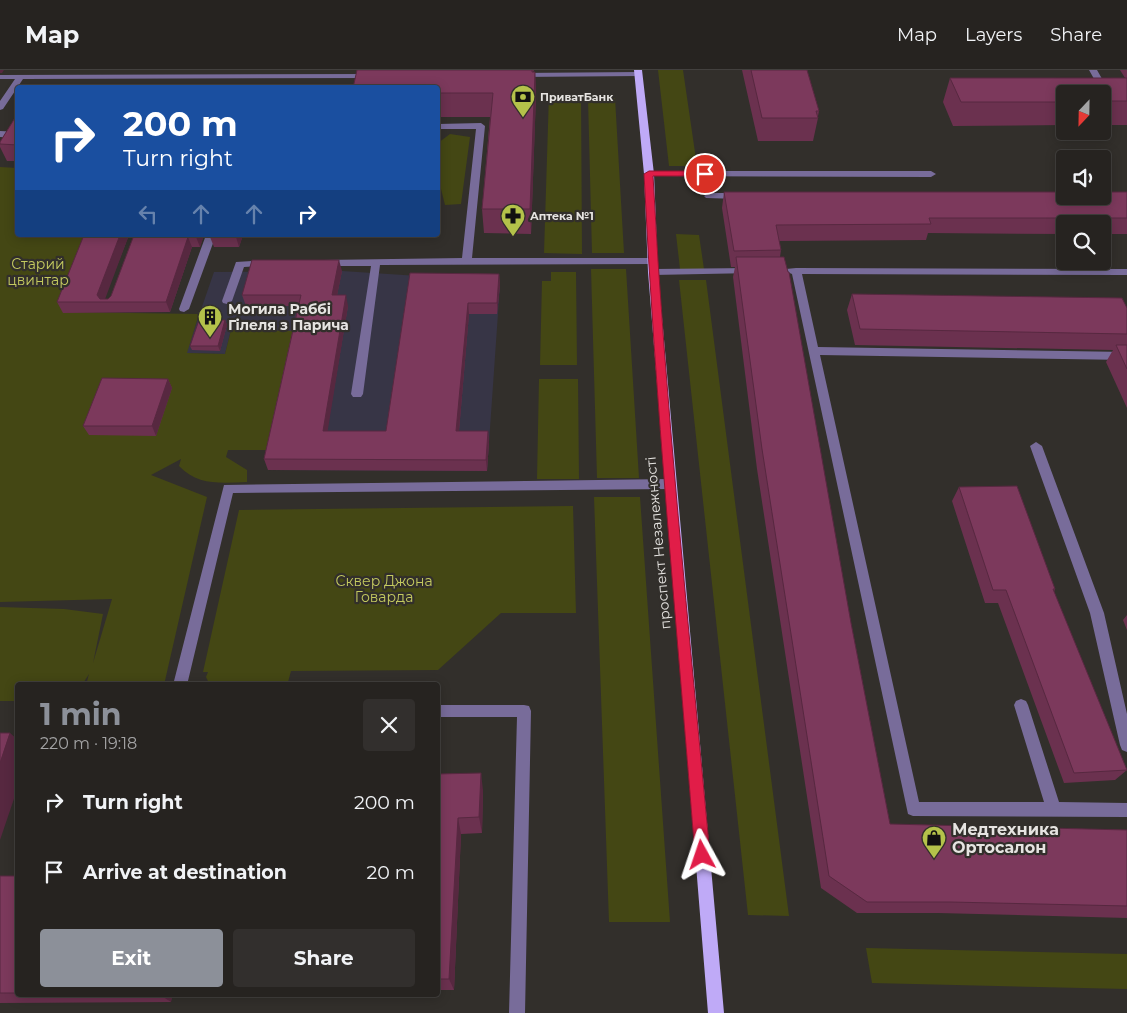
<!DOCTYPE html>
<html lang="en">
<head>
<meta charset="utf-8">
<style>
  :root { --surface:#262320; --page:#322f2d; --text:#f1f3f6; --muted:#a4a4a5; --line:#42403e; --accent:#8c9099 }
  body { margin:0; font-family:Montserrat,sans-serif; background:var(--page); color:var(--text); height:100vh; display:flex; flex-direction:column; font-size:19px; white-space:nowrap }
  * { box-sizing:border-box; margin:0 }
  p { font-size:16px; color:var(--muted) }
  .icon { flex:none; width:28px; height:28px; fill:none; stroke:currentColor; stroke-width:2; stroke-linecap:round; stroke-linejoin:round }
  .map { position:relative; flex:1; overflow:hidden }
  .details { position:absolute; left:15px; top:612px; width:425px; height:315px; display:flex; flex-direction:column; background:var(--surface); border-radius:5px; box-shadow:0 2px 12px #0003,0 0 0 1px var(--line) }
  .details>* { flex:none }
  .hud { position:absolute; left:15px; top:15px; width:425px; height:152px; border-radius:5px; box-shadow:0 2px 12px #0003,0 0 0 1px var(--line); background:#1a4fa0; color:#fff; overflow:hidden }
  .needle { width:32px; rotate:202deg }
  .fabs { position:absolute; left:1056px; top:15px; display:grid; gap:10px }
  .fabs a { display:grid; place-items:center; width:55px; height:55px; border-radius:5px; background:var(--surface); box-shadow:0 2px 12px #0003,0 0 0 1px var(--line); font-size:25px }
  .pin { position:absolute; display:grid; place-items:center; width:42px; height:42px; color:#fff; margin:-21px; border:2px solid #fff; border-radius:50%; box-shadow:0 1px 5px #0007 }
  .me { position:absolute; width:55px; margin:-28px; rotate:355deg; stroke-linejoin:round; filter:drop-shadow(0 0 4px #0008) }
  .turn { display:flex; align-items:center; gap:18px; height:105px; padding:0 25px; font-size:22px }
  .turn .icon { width:65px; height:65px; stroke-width:2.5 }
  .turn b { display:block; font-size:35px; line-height:42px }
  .lanes { display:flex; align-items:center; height:48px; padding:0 25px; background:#0003; justify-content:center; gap:25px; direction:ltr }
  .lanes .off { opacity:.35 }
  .round { display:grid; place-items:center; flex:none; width:52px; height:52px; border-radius:5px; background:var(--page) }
  .head { display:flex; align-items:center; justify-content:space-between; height:85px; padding:0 25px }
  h1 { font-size:30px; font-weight:700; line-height:38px; color:var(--accent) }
  .cta { display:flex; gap:10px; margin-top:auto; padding:10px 25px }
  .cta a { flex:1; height:58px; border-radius:5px; background:var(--accent); color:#fff; font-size:20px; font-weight:700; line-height:58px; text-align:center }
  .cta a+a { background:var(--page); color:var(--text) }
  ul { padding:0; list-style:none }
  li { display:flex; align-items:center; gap:15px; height:70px; padding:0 25px }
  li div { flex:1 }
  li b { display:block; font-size:19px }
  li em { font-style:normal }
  header { display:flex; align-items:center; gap:30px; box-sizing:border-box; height:70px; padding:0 25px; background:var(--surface); border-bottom:1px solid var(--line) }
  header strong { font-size:24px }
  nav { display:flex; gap:28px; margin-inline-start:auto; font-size:18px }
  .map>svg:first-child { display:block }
</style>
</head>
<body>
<header>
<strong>Map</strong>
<nav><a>Map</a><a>Layers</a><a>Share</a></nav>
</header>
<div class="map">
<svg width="1127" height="943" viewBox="0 0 1127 943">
  <rect width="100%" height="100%" fill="#322f2b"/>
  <!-- commercial -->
  <path fill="#373546" d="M342,201L419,206L418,214L500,215L487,401L268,400L298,262L231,260L225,284L186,283L214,202Z"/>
  <!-- green -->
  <path fill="#444714" d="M658,0H683L697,96H669Z
    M549,24H581L582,184L544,183Z
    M588,28H615L624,183H592Z
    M450,64L470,67L461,134L445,135L441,119L438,73Z
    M0,97L17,98L18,165H93L63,242L199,244L187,283L225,284L231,260L299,261L273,380H228L226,387L247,400V412C221,413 198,416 179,396L181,389L151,405L207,427L164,615H86L89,604L82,615H18L17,631H0V537L64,539L103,544L93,593L112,529L0,532Z
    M676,164L699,165L704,199H680Z
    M591,199H626L639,408H597Z
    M551,202H576L577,295H540L542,211H551Z
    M679,210H706L789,846L748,845Z
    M539,309H578L579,409H537Z
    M594,427H640L670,852H609Z
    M573,436L576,543H501L438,600L291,601L288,612L281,615H210L206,607L208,602H203L239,440Z
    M866,878L1127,884V919L872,913Z"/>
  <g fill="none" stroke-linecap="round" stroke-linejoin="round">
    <!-- minor -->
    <path fill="#786c9a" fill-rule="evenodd" d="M1089,0H1097L1109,21L1108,23H1102Z
      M638,2L642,4L641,6L518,7L514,5L518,3Z
      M371,4H374V8L23,9L3,39L0,40V31L15,9H0V5Z
      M481,53L485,56L472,188H653L658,191L653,194L380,195L363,324L361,327H353L351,324L371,196H323L318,193L323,190L462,188L476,59H438V54Z
      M0,61L18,62V68L0,67Z
      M649,101H931L936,104L931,107L646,106L644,104Z
      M709,123H740L745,126L740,129L706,128L704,126Z
      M206,165H216L189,239L184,242L180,241L179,239Z
      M268,190L273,193L272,195L244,197L232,231L227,234L223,233L222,231L236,192Z
      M750,198L754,199V203L653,205L648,202L653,199Z
      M796,198L1127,199V205L802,204L818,277L1127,282V290L820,285L919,732H1044L1014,635L1016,631L1021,629L1026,631L1028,635L1059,732L1127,733V747L913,746L908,744L792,204L785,201L786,199Z
      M1036,372L1042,376L1104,543L1127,644V682L1122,680L1120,675L1090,543L1030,376Z
      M670,409L674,411L676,414L674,417L670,419L233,423L187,615H173L224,415Z
      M438,635H524L529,636L531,641L525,943H509L517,647H438Z"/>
    <!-- major -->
    <path fill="#bfaaf7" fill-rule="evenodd" d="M634,0H642L654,104L658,202L724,943H708L648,202L644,104Z"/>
  </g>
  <!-- wall -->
  <path fill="#6b314f" d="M357,0H534L533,2H535L536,25L531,164L484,163L482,139L490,47H438V18Z
    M742,0H807L819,41L818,46V48L813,71H758Z
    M1120,0H1127V55H1102V24H1065V55L953,56L943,32L950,8H1125Z
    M18,43V91H7L0,77V72Z
    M724,122H1127V164H1102V154H1065V164L928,163L926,170L779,171L781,180L780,187L890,754L1127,760V848L938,843H857L821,818L757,399L733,207L735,197H731L722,138Z
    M84,165H129L104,229H108L111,226L134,165H204L200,177H192L170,242L63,243L57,232Z
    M243,165L239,177H214L210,167Z
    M342,201L337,225L348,236L327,361H386L410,203L499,204L500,215L497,244H469L459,361H488L489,372L487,401L268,400L264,389L298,236H246L242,225Z
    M852,224L1127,238V338L1106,292L1113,280L855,275L847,240Z
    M225,250L227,255L220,281L192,280L190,276Z
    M168,309L172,318L156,366L89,365L83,356Z
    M959,417L1055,519L1054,522L1127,700L1115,710L1064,713L998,533H985L952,431Z
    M1127,545V560L1123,550Z
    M438,697L439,704L483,720L482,763L461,764L454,920H438Z
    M0,806H18V925H172L171,932L0,933Z
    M248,925H286V926H249Z"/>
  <!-- shaded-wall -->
  <path fill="#572840" d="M0,0H4L2,3H0Z
    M535,2L536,25L531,164L530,139Z
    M120,165H129L104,232H101L97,225Z
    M196,165H204L200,177L196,167Z
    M236,165H243L239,177L236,167Z
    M188,167L192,177L170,242L166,232Z
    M339,190L342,201L335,236L332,225Z
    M499,204L500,215L497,244V233Z
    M346,225L348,236L326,371L323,361Z
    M468,233L469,244L458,372L456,361Z
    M225,250L227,255L220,281L218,276Z
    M168,309L172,318L156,366L152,356Z
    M488,361L489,372L487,401L486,390Z
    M10,663L18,670V717L0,770V693Z
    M481,703L483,720L482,763L479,747Z
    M458,748L461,764L454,920L449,909Z
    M160,925H172L171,932Z"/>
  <!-- building -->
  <path fill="#7c395c" stroke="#572840" d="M357,0H532V2H535L530,139H482L493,23H438V18H353Z
    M751,0H807L819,41H816L818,48H762Z
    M950,8H1127V31H1102V24H1065V32H961Z
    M18,43V75L0,74V72Z
    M724,122H1065V126H1102V122H1127V148H929L931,154L776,155L781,180L734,181Z
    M84,165H120L97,225L100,229H108L111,226L134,165H196V167H188L166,232H57Z
    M210,165H236V167H210Z
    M736,187H784L788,202H789L851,553L890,754L1127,760V836L950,832H867L829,806L762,379Z
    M252,190H339L332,225H346L323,361H386L410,203L499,204L497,233H468L456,361H488L486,390L264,389L301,225H242Z
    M852,224L1122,228L1127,238V264L860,259Z
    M199,250H225L218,276H190Z
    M1116,275H1127V299Z
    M102,308L168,309L152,356H83Z
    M1017,416L1055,519H1053L1127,700L1074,703L1006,520H993L959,417Z
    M0,663H10L0,693Z
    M481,703L479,747L458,748L449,909H438V704Z
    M0,806H18V923H0Z"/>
  <!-- route -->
  <path fill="#e11d48" stroke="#92132f" d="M649,101H705L709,104L705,106H653C665,333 689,559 710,785L707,790L702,792L698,790L695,785C677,558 655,331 644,104Z"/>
  <!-- icons -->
  <defs>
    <symbol id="bank-pin" viewBox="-11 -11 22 30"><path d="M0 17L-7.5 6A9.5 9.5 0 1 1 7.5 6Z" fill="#b4c24a" stroke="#322f2b"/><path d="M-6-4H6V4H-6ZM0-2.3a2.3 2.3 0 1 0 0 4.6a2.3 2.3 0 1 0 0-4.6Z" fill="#111"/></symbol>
    <symbol id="pharmacy-pin" viewBox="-11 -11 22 30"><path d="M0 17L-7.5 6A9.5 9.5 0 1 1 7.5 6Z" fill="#b4c24a" stroke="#322f2b"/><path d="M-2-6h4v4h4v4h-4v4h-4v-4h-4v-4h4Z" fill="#111"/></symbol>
    <symbol id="building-pin" viewBox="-11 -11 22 30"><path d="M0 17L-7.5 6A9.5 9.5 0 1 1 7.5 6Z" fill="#b4c24a" stroke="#322f2b"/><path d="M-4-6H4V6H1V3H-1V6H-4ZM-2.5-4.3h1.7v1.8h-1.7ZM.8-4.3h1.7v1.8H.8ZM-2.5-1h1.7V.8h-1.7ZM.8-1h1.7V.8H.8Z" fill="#111"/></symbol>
    <symbol id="shop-pin" viewBox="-11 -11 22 30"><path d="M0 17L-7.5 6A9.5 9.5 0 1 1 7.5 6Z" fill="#b4c24a" stroke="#322f2b"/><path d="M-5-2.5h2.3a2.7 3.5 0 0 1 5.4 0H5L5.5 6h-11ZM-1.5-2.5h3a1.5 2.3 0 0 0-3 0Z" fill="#111"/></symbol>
  </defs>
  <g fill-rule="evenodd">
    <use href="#bank-pin" x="509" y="13" width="28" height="38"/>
    <use href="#pharmacy-pin" x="499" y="132" width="28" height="38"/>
    <use href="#building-pin" x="196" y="233" width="28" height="38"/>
    <use href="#shop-pin" x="920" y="754" width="28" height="38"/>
  </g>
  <g text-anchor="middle" stroke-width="4.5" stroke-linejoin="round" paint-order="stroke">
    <!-- far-poi labels -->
    <g font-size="11" font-weight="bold" fill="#e6e4e1" stroke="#322f2b" text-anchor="start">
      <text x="540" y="31">ПриватБанк</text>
      <text x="530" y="150">Аптека №1</text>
    </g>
    <!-- park labels -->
    <g font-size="14" fill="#c4ca5f" stroke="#322f2b">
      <text x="38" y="199">Старий<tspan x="38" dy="16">цвинтар</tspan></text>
      <text x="384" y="516">Сквер Джона<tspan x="384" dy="16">Говарда</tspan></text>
    </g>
    <!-- poi labels -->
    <g font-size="14" font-weight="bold" fill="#e6e4e1" stroke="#322f2b" text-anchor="start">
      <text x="228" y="244">Могила Раббі<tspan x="228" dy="16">Гілеля з Парича</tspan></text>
    </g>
    <!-- street labels -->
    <g font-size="14" fill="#e6e4e1" stroke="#322f2b">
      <text transform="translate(658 473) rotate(-95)" y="5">проспект Незалежності</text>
    </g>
    <!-- near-poi labels -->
    <g font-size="16" font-weight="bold" fill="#e6e4e1" stroke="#322f2b" text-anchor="start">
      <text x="952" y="765">Медтехника<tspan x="952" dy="18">Ортосалон</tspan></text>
    </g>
  </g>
</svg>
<div class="fabs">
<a><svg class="needle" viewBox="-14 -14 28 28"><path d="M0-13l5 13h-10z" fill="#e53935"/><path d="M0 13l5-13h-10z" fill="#a4a4a5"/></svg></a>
<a><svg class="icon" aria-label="sound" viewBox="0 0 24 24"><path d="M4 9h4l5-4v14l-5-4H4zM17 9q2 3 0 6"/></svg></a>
<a><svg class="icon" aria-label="search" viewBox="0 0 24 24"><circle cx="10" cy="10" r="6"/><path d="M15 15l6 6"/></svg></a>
</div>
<div class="pin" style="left:705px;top:104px;background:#d93025"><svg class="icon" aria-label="arrive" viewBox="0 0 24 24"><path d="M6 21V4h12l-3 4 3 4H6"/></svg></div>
<svg class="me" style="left:702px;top:785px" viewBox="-20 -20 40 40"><path d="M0-17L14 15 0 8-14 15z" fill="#e11d48" stroke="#fff" stroke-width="4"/></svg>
<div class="hud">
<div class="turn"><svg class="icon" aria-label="right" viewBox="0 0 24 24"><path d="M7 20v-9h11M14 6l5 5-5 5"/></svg><div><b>200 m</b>Turn right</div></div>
<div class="lanes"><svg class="icon off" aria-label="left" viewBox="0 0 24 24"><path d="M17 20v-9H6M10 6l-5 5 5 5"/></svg><svg class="icon off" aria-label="ahead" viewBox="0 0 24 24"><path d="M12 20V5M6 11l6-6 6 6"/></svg><svg class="icon off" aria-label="ahead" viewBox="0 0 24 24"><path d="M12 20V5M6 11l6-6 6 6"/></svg><svg class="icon" aria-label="right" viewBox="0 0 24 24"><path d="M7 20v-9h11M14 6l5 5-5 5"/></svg></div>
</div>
<section class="details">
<div class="head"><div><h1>1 min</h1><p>220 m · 19:18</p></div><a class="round"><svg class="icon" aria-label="close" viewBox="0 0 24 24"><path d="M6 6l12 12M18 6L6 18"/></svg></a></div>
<ul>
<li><svg class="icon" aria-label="right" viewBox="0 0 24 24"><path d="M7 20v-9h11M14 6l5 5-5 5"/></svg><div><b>Turn right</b></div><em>200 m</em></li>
<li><svg class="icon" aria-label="arrive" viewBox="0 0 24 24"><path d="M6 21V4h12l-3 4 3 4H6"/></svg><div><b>Arrive at destination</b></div><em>20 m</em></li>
</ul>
<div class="cta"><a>Exit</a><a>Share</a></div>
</section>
</div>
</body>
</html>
